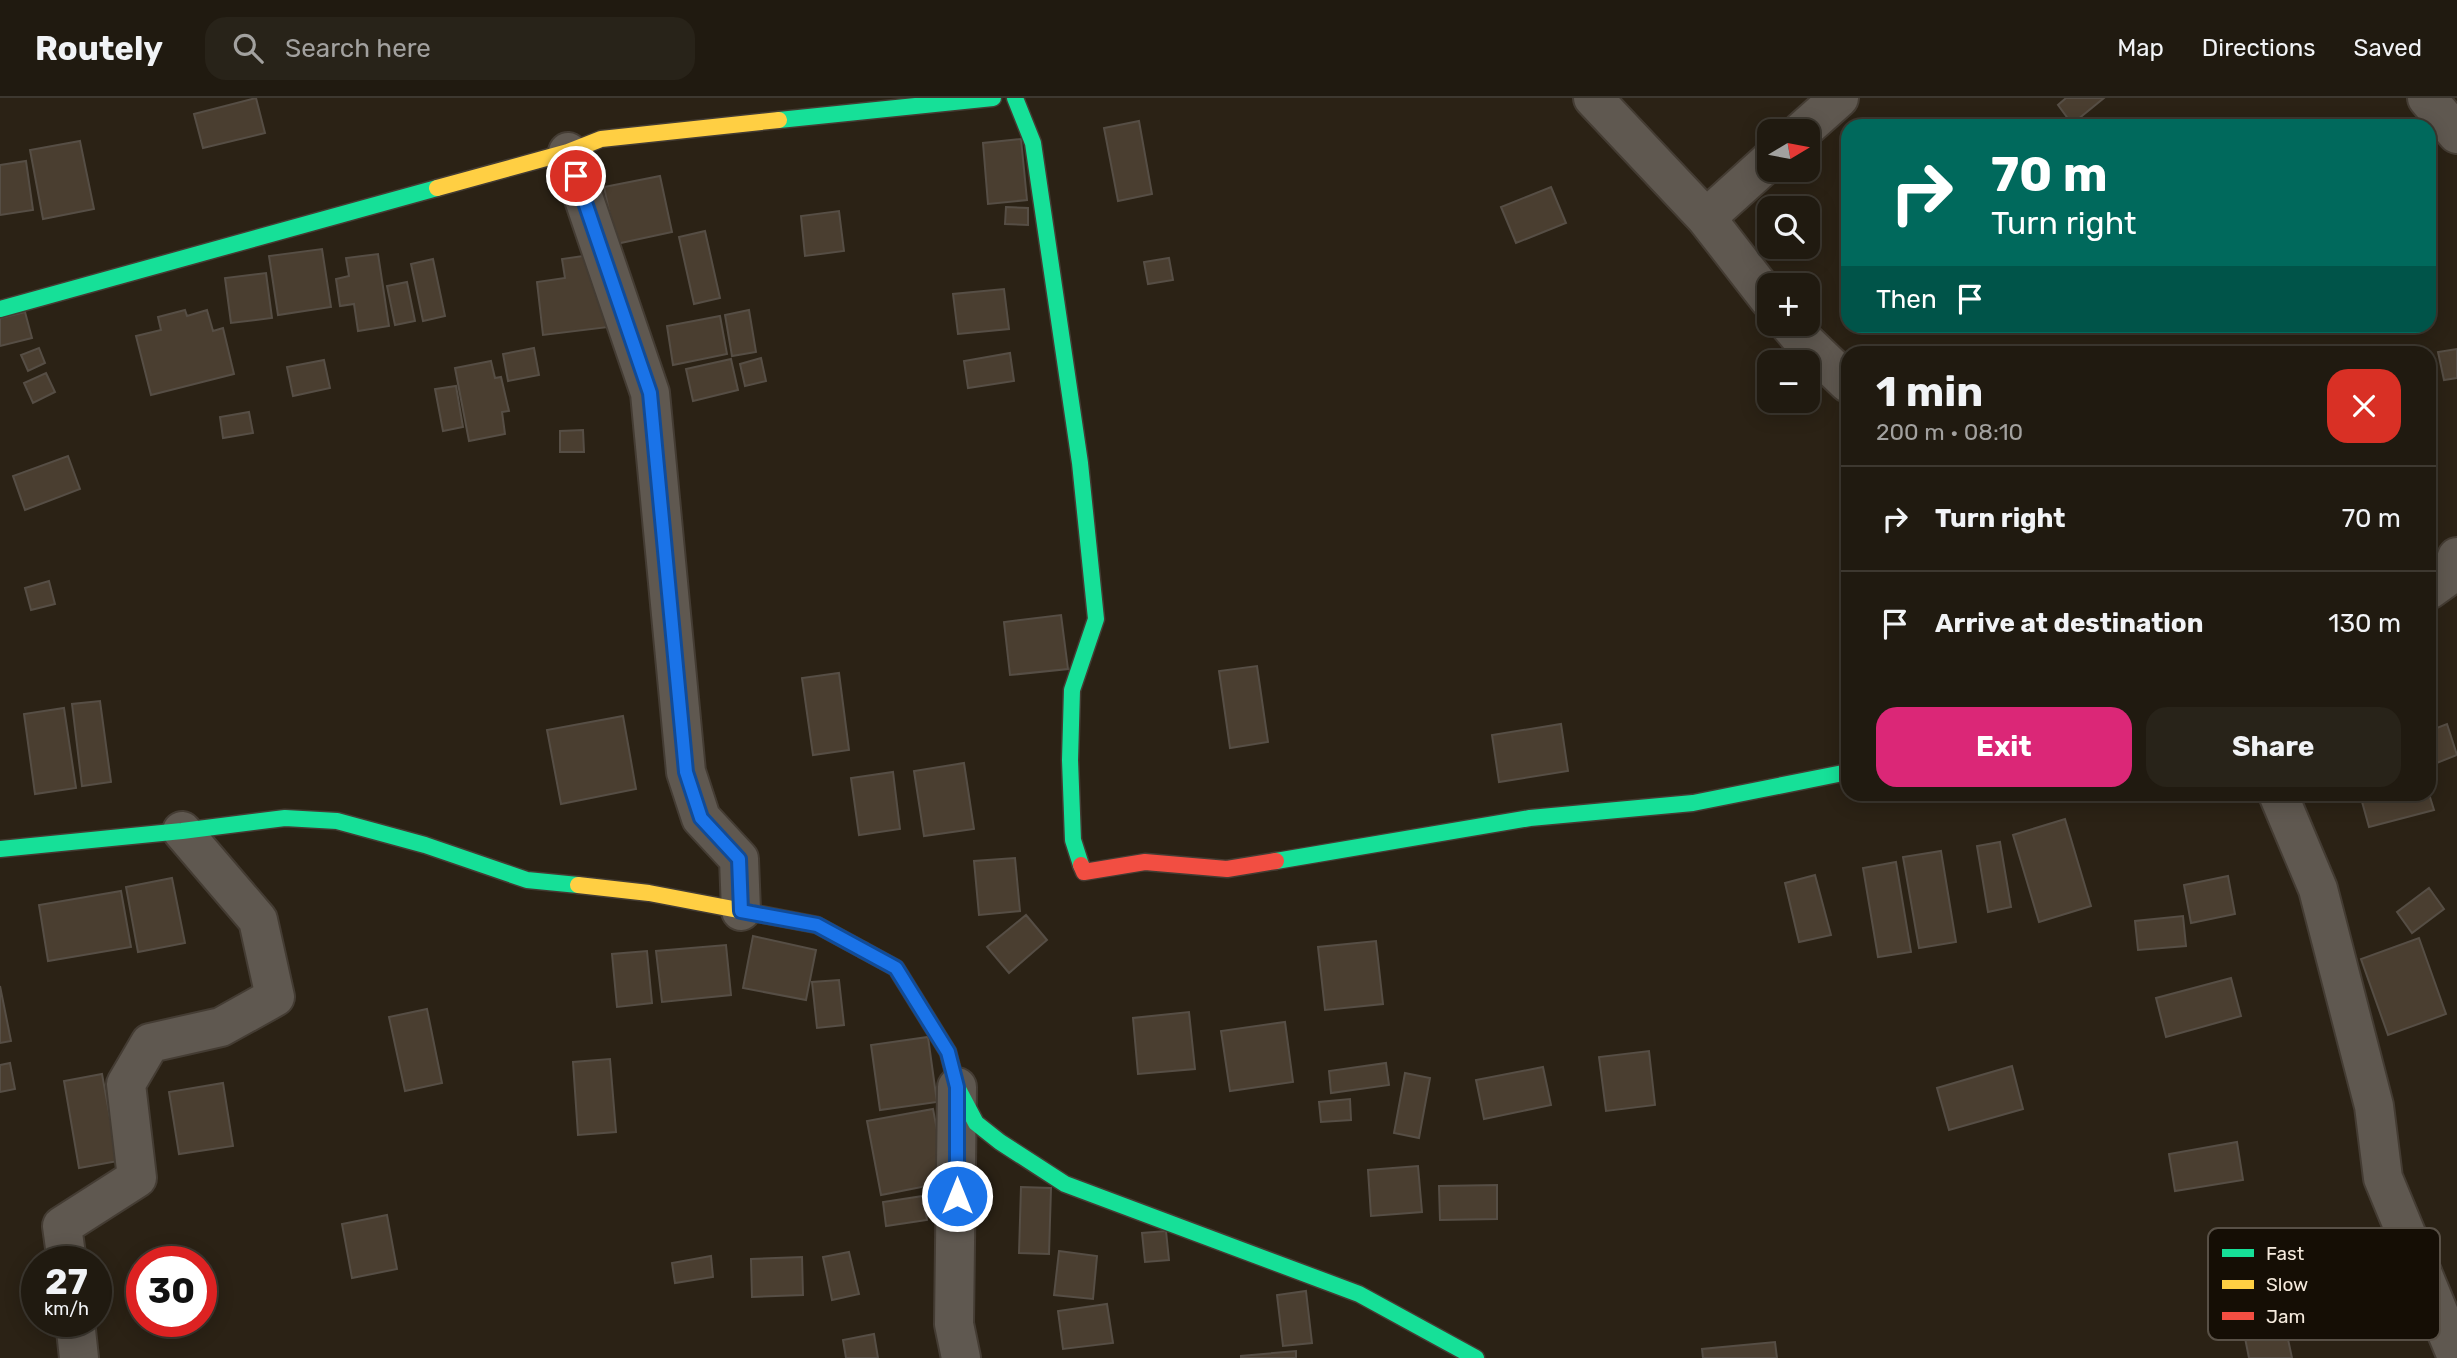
<!DOCTYPE html>
<html lang="en">
<head>
<meta charset="utf-8">
<style>
  :root { --surface:#201a10; --page:#282319; --text:#f1f3f6; --muted:#a2a19f; --line:#3d3830; --accent:#db2777 }
  body { margin:0; font-family:Rubik,sans-serif; background:var(--page); color:var(--text); height:100vh; display:flex; flex-direction:column; font-size:26px; white-space:nowrap }
  * { box-sizing:border-box; margin:0 }
  p { font-size:23px; color:var(--muted) }
  .icon { flex:none; width:38px; height:38px; fill:none; stroke:currentColor; stroke-width:2; stroke-linecap:round; stroke-linejoin:round }
  .map { position:relative; flex:1; overflow:hidden }
  .side { position:absolute; left:1841px; top:248px; width:595px; height:455px; display:flex; flex-direction:column; background:var(--surface); border-radius:21px; box-shadow:0 4px 18px #0003,0 0 0 2px var(--line) }
  .side>* { flex:none }
  .banner { position:absolute; left:1841px; top:21px; width:595px; height:214px; border-radius:21px; box-shadow:0 4px 18px #0003,0 0 0 2px var(--line); background:#00695c; color:#fff; overflow:hidden }
  .needle { width:46px; rotate:80deg }
  .tools { position:absolute; left:1757px; top:21px; display:grid; gap:14px }
  .tools a { display:grid; place-items:center; width:63px; height:63px; border-radius:14px; background:var(--surface); box-shadow:0 4px 18px #0003,0 0 0 2px var(--line); font-size:35px }
  .speed { position:absolute; left:21px; top:1148px; display:flex; gap:14px; font-size:35px; font-weight:700; text-align:center }
  .speed>* { display:grid; place-content:center; width:91px; height:91px; border-radius:50%; background:var(--surface); box-shadow:0 4px 18px #0003,0 0 0 2px var(--line); line-height:1 }
  .speed small { font-size:18px; font-weight:400 }
  .speed .limit { border:10px solid #d22; background:#fff; color:#111 }
  .pin { position:absolute; display:grid; place-items:center; width:60px; height:60px; color:#fff; margin:-30px; border:4px solid #fff; border-radius:50%; box-shadow:0 2px 7px #0007 }
  .me { position:absolute; width:77px; margin:-38px; rotate:0deg; stroke-linejoin:round; filter:drop-shadow(0 0 5px #0008) }
  .turn { display:flex; align-items:center; gap:24px; height:147px; padding:0 35px; font-size:32px }
  .turn .icon { width:91px; height:91px; stroke-width:2.5 }
  .turn b { display:block; font-size:49px; line-height:60px }
  .then { display:flex; align-items:center; height:66px; padding:0 35px; background:#0003; gap:14px; font-size:26px }
  .round { display:grid; place-items:center; flex:none; width:74px; height:74px; border-radius:21px; background:var(--page) }
  .summary { display:flex; align-items:center; justify-content:space-between; height:119px; padding:0 35px }
  h1 { font-size:42px; font-weight:700; line-height:52px }
  .primary-button { display:flex; gap:14px; margin-top:auto; padding:14px 35px }
  .primary-button a { flex:1; height:80px; border-radius:21px; background:var(--accent); color:#fff; font-size:28px; font-weight:700; line-height:80px; text-align:center }
  .primary-button a+a { background:var(--page); color:var(--text) }
  ul { padding:0; list-style:none }
  li { display:flex; align-items:center; gap:21px; height:105px; padding:0 35px; border-top:2px solid var(--line) }
  li div { flex:1 }
  li b { display:block; font-size:26px }
  li em { font-style:normal }
  header { display:flex; align-items:center; gap:42px; box-sizing:border-box; height:98px; padding:0 35px; background:var(--surface); border-bottom:2px solid var(--line) }
  header strong { font-size:33px }
  nav { display:flex; gap:38px; margin-inline-start:auto; font-size:24px }
  .search { width:490px; height:63px; background:var(--page); display:flex; align-items:center; gap:18px; box-sizing:border-box; padding:0 24px; border-radius:21px; color:var(--muted); font-size:26px }
  .map>svg:first-child { display:block }
</style>
</head>
<body>
<header>
<strong>Routely</strong>
<div class="search"><svg class="icon" aria-label="search" viewBox="0 0 24 24"><circle cx="10" cy="10" r="6"/><path d="M15 15l6 6"/></svg>Search here</div>
<nav><a>Map</a><a>Directions</a><a>Saved</a></nav>
</header>
<div class="map">
<svg width="2457" height="1260" viewBox="0 0 2457 1260">
  <rect width="100%" height="100%" fill="#2b2215"/>
  <!-- building -->
  <path fill="#4a3e30" stroke="#564e45" stroke-width="2" d="M256,0L265,35L203,50L194,16Z
    M2066,0H2104L2072,26L2058,7Z
    M1139,23L1152,96L1118,103L1104,30Z
    M1021,41L1027,102L988,106L983,45Z
    M80,43L94,111L43,121L30,52Z
    M26,63L33,112L0,117V67Z
    M660,78L672,134L616,146L604,89Z
    M1551,89L1566,125L1516,145L1501,109Z
    M1006,109L1028,110V127L1005,126Z
    M839,113L844,153L805,158L801,118Z
    M705,133L720,200L694,206L679,139Z
    M322,151L331,209L278,217L269,158Z
    M378,156L389,228L358,233L354,206L340,208L336,181L349,178L346,160Z
    M597,156L625,227L543,237L537,184L565,180L562,161Z
    M1169,160L1173,182L1148,186L1144,164Z
    M433,161L445,218L423,223L411,166Z
    M266,175L272,220L231,225L225,180Z
    M407,184L415,223L395,227L387,188Z
    M1004,191L1009,231L958,236L953,196Z
    M185,212L187,218L207,212L213,233L223,230L234,276L151,297L136,238L161,232L158,219Z
    M749,212L756,254L732,258L725,217Z
    M25,214L32,240L0,248V220Z
    M720,218L727,256L673,267L667,228Z
    M39,250L45,265L28,273L21,257Z
    M534,250L539,277L508,283L503,256Z
    M2457,251V280L2444,282L2438,254Z
    M1010,255L1014,283L968,290L964,263Z
    M761,260L766,283L745,288L740,266Z
    M731,261L738,292L693,303L686,271Z
    M324,262L330,290L293,298L287,269Z
    M491,263L495,280L501,279L509,313L502,314L505,336L469,343L455,270Z
    M46,275L55,294L33,305L24,285Z
    M456,288L463,329L443,333L435,291Z
    M249,314L253,335L223,340L220,319Z
    M583,332L584,354H560V333Z
    M68,358L80,391L25,412L13,378Z
    M49,483L55,506L31,512L25,490Z
    M1061,517L1068,571L1010,577L1004,524Z
    M1257,568L1268,644L1230,650L1219,573Z
    M839,575L849,652L813,657L802,580Z
    M100,603L111,684L82,688L72,606Z
    M64,610L76,690L35,696L24,616Z
    M623,618L636,691L561,706L547,632Z
    M1561,626L1568,673L1499,684L1492,637Z
    M2447,626L2457,657L2429,668V633Z
    M964,665L974,731L924,738L914,673Z
    M893,674L900,731L859,737L851,680Z
    M2372,696H2429L2434,712L2369,729L2361,700Z
    M2065,721L2091,808L2039,824L2013,737Z
    M2000,744L2011,809L1988,814L1977,748Z
    M1941,753L1956,844L1919,850L1903,759Z
    M1015,760L1020,813L979,817L974,763Z
    M1896,764L1911,854L1878,859L1863,770Z
    M1815,777L1831,837L1799,844L1785,785Z
    M2228,778L2235,816L2191,825L2184,787Z
    M172,780L185,845L138,854L126,789Z
    M2429,790L2444,811L2412,835L2397,814Z
    M121,793L131,849L48,863L39,807Z
    M1026,817L1047,842L1009,875L987,849Z
    M2183,818L2186,848L2138,852L2135,823Z
    M753,838L816,852L806,902L743,890Z
    M2419,840L2446,916L2388,937L2361,861Z
    M1376,843L1383,906L1325,912L1318,849Z
    M726,847L731,897L662,904L656,853Z
    M647,853L652,905L617,909L612,856Z
    M2231,880L2241,918L2166,939L2156,900Z
    M839,882L844,927L817,930L812,884Z
    M0,888L11,943L0,945Z
    M427,911L442,985L405,993L389,919Z
    M1189,914L1195,971L1138,976L1133,920Z
    M1285,924L1293,984L1230,993L1221,933Z
    M928,939L937,1004L880,1012L871,947Z
    M1649,953L1655,1007L1606,1013L1599,959Z
    M610,961L616,1034L578,1037L573,964Z
    M10,965L15,991L0,994V967Z
    M1386,965L1389,987L1331,995L1329,973Z
    M2012,968L2023,1011L1949,1032L1937,990Z
    M1543,969L1551,1007L1484,1021L1476,982Z
    M1405,975L1430,980L1419,1040L1394,1035Z
    M102,976L118,1063L79,1070L64,983Z
    M223,985L233,1048L179,1056L169,994Z
    M1350,1001L1351,1022L1321,1024L1319,1004Z
    M933,1011L947,1084L881,1097L867,1023Z
    M2237,1044L2243,1082L2175,1093L2169,1056Z
    M1418,1068L1422,1114L1371,1118L1368,1072Z
    M1497,1087V1121L1440,1122L1439,1088Z
    M1021,1089L1051,1090L1049,1156L1019,1155Z
    M923,1098L927,1122L886,1128L883,1104Z
    M387,1117L397,1171L352,1180L342,1126Z
    M1166,1133L1169,1162L1145,1164L1142,1135Z
    M1059,1153L1097,1158L1093,1201L1054,1197Z
    M849,1154L859,1196L832,1202L823,1159Z
    M711,1158L713,1179L675,1185L672,1165Z
    M802,1159L803,1197L752,1199L751,1161Z
    M1306,1193L1312,1245L1283,1248L1277,1197Z
    M1107,1206L1113,1245L1063,1251L1058,1213Z
    M2285,1227L2292,1260H2249L2244,1235Z
    M874,1236L878,1260H846L843,1242Z
    M1775,1244L1777,1260H1703L1702,1251Z
    M1296,1253V1260H1241V1258Z"/>
  <g fill="none" stroke-linecap="round" stroke-linejoin="round">
    <defs>
      <path id="street" d="M1593,0L1706,120L1769,201
        M2427,0L2457,36
        M1802,33L1839,0
        M568,54L650,295L686,674L701,720L739,761L741,813
        M1706,120L1769,63
        M1789,226L1799,238L1848,285
        M2429,492L2450,477L2457,459
        M2278,696L2318,791L2374,1008L2383,1080L2457,1259
        M957,989L954,1226L961,1260
        M67,1164L62,1128L137,1080L126,986L150,945L221,929L275,899L258,822L182,733
        M75,1223L79,1260"/>
      <path id="fast" d="M1015,0L1033,45L1080,365L1096,521L1072,592L1070,662L1073,742L1081,767
        M779,22L993,0
        M0,211L437,90
        M0,751L182,733L285,720L337,723L425,747L527,782L578,787
        M1276,763L1530,720L1693,705L1848,674
        M863,852L896,870L948,954L957,989L976,1025L1000,1044L1065,1086L1359,1196L1476,1260"/>
      <path id="slow" d="M437,90L568,54L601,41L779,22
        M578,787L649,795L817,827L863,852"/>
      <path id="jam" d="M1081,767L1084,774L1145,764L1227,771L1276,763"/>
    </defs>
    <!-- street casing -->
    <use href="#street" stroke="#443c33" stroke-width="42"/>
    <!-- fast casing -->
    <use href="#fast" stroke="#443c33" stroke-width="19"/>
    <!-- slow casing -->
    <use href="#slow" stroke="#443c33" stroke-width="19"/>
    <!-- jam casing -->
    <use href="#jam" stroke="#443c33" stroke-width="19"/>
    <!-- street -->
    <use href="#street" stroke="#5f5850" stroke-width="38"/>
    <!-- fast -->
    <use href="#fast" stroke="#16e098" stroke-width="16"/>
    <!-- slow -->
    <use href="#slow" stroke="#ffcf43" stroke-width="16"/>
    <!-- jam -->
    <use href="#jam" stroke="#f24e42" stroke-width="16"/>
  </g>
  <g fill="none" stroke-linecap="round" stroke-linejoin="round">
    <defs>
      <path id="route" d="M576,78L650,295L686,674L701,720L739,761L741,813L817,827L896,870L948,954L957,989V1098"/>
    </defs>
    <!-- route casing -->
    <use href="#route" stroke="#114b97" stroke-width="18"/>
    <!-- route -->
    <use href="#route" stroke="#1a73e8" stroke-width="12"/>
  </g>
  <!-- legend -->
  <rect x="2208" y="1130" width="232" height="112" rx="10" fill="#150e05" stroke="#585046" stroke-width="2"/>
  <rect x="2222" y="1151" width="32" height="8" fill="#16e098"/>
  <rect x="2222" y="1182" width="32" height="9" fill="#ffcf43"/>
  <rect x="2222" y="1214" width="32" height="8" fill="#f24e42"/>
  <g font-size="19" fill="#f5eadd">
    <text x="2266" y="1162">Fast</text>
    <text x="2266" y="1193">Slow</text>
    <text x="2266" y="1225">Jam</text>
  </g>
</svg>
<div class="tools">
<a><svg class="needle" viewBox="-14 -14 28 28"><path d="M0-13l5 13h-10z" fill="#e53935"/><path d="M0 13l5-13h-10z" fill="#a2a19f"/></svg></a>
<a><svg class="icon" aria-label="search" viewBox="0 0 24 24"><circle cx="10" cy="10" r="6"/><path d="M15 15l6 6"/></svg></a>
<a>+</a>
<a>−</a>
</div>
<div class="speed"><div>27<small>km/h</small></div><div class="limit">30</div></div>
<div class="pin" style="left:576px;top:78px;background:#d93025"><svg class="icon" aria-label="arrive" viewBox="0 0 24 24"><path d="M6 21V4h12l-3 4 3 4H6"/></svg></div>
<svg class="me" style="left:957px;top:1098px" viewBox="-20 -20 40 40"><circle r="17" fill="#1a73e8" stroke="#fff" stroke-width="3"/><path d="M0-11L8 9 0 5-8 9z" fill="#fff"/></svg>
<div class="banner">
<div class="turn"><svg class="icon" aria-label="right" viewBox="0 0 24 24"><path d="M7 20v-9h11M14 6l5 5-5 5"/></svg><div><b>70 m</b>Turn right</div></div>
<div class="then">Then<svg class="icon" aria-label="arrive" viewBox="0 0 24 24"><path d="M6 21V4h12l-3 4 3 4H6"/></svg></div>
</div>
<section class="side">
<div class="summary"><div><h1>1 min</h1><p>200 m · 08:10</p></div><a class="round" style="background:#d93025;color:#fff"><svg class="icon" aria-label="close" viewBox="0 0 24 24"><path d="M6 6l12 12M18 6L6 18"/></svg></a></div>
<ul>
<li><svg class="icon" aria-label="right" viewBox="0 0 24 24"><path d="M7 20v-9h11M14 6l5 5-5 5"/></svg><div><b>Turn right</b></div><em>70 m</em></li>
<li><svg class="icon" aria-label="arrive" viewBox="0 0 24 24"><path d="M6 21V4h12l-3 4 3 4H6"/></svg><div><b>Arrive at destination</b></div><em>130 m</em></li>
</ul>
<div class="primary-button"><a>Exit</a><a>Share</a></div>
</section>
</div>
</body>
</html>
